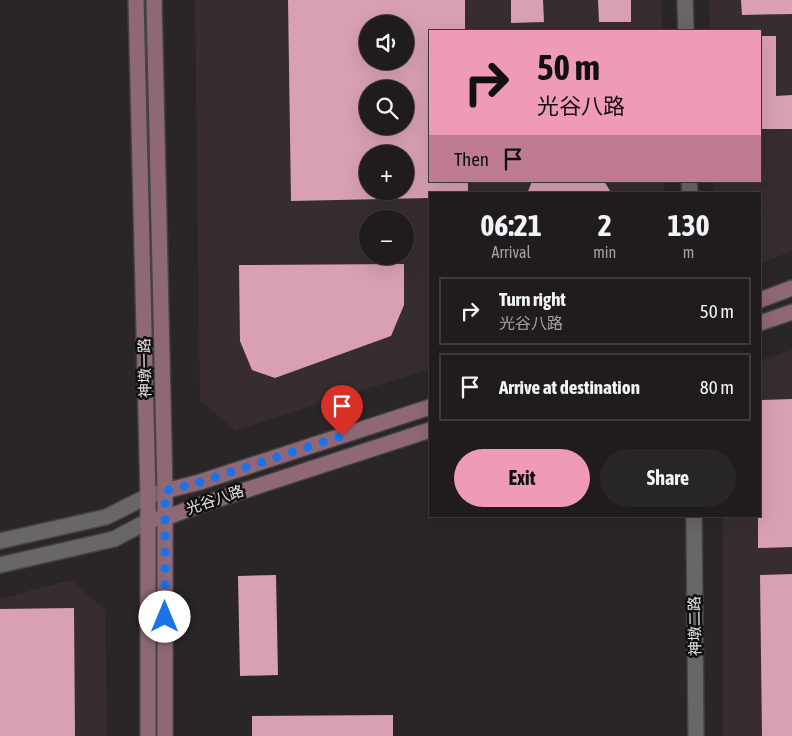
<!DOCTYPE html>
<html lang="en">
<head>
<meta charset="utf-8">
<style>
  :root { --surface:#201c1d; --page:#282526; --text:#f1f3f6; --muted:#a2a1a4; --line:#3d3a3b; --accent:#ef9ab8 }
  body { margin:0; font-family:"Asap Condensed","Noto Sans SC",sans-serif; background:var(--page); color:var(--text); height:100vh; display:flex; flex-direction:column; font-size:19px; white-space:nowrap }
  * { box-sizing:border-box; margin:0 }
  p { font-size:16px; color:var(--muted) }
  .icon { flex:none; width:28px; height:28px; fill:none; stroke:currentColor; stroke-width:2; stroke-linecap:round; stroke-linejoin:round }
  .map { position:relative; flex:1; overflow:hidden }
  .panel { position:absolute; left:429px; top:192px; width:332px; height:325px; display:flex; flex-direction:column; background:var(--surface); border-radius:0px; box-shadow:0 5px 20px #0002,0 0 0 1px var(--line) }
  .panel>* { flex:none }
  .top-card { position:absolute; left:429px; top:30px; width:332px; height:152px; border-radius:0px; box-shadow:0 5px 20px #0002,0 0 0 1px var(--line); background:#ef9ab8; color:#111; overflow:hidden }
  .tools { position:absolute; left:359px; top:15px; display:grid; gap:10px }
  .tools a { display:grid; place-items:center; width:55px; height:55px; border-radius:50%; background:var(--surface); box-shadow:0 5px 20px #0002,0 0 0 1px var(--line); font-size:25px }
  .pin { position:absolute; display:grid; place-items:center; width:42px; height:42px; color:#fff; margin:-51px -21px; border-radius:50% 50% 50% 0; rotate:-45deg; box-shadow:0 0 5px #0007 }
  .pin .icon { rotate:45deg }
  .me { position:absolute; width:55px; margin:-28px; rotate:0deg; stroke-linejoin:round; filter:drop-shadow(0 0 4px #0008) }
  .turn { display:flex; align-items:center; gap:18px; height:105px; padding:0 25px; font-size:22px }
  .turn .icon { width:65px; height:65px; stroke-width:2.5 }
  .turn b { display:block; font-size:35px; line-height:42px }
  .then { display:flex; align-items:center; height:48px; padding:0 25px; background:#0003; gap:10px; font-size:19px }
  .eta { display:flex; justify-content:space-evenly; align-items:center; height:85px; text-align:center }
  .eta b { font-size:30px; font-weight:700; line-height:35px }
  .button { display:flex; gap:10px; margin-top:auto; padding:10px 25px }
  .button a { flex:1; height:58px; border-radius:30px; background:var(--accent); color:#111; font-size:20px; font-weight:700; line-height:58px; text-align:center }
  .button a+a { background:var(--page); color:var(--text) }
  ul { padding:0; list-style:none }
  li { display:flex; align-items:center; gap:15px; height:68px; margin:0 10px 8px; padding:0 15px; border:2px solid var(--line); border-radius:0px }
  li div { flex:1 }
  li b { display:block; font-size:19px }
  li em { font-style:normal }
  .map>svg:first-child { display:block }
</style>
</head>
<body>
<div class="map">
<svg width="792" height="736" viewBox="0 0 792 736">
  <rect width="100%" height="100%" fill="#2a2627"/>
  <!-- built -->
  <path fill="#372d30" fill-rule="evenodd" d="M195,0H662V31H430V181H664V194H430V369L236,430L200,401ZM368,24H405V61H368ZM368,89H405V126H368ZM368,154H405V191H368ZM368,219H405V256H368Z
    M709,0H792V251L760,264V194H714L713,181H760V31H710Z
    M792,350V736H723V516H760V364L765,359Z
    M71,580L105,610L107,736H0V599Z"/>
  <!-- building -->
  <path fill="#d9a0b3" fill-rule="evenodd" d="M288,0H465V31H430V181H468V194H430V198L291,201ZM368,24H405V61H368ZM368,89H405V126H368ZM368,154H405V191H368Z
    M511,0H543L544,22L511,23Z
    M598,0H631V22H599Z
    M741,0H792V14L742,15Z
    M760,36H776V96L792,95V129H760Z
    M532,181H604L612,194H527Z
    M404,264V305L391,336L275,378L252,370L240,341L239,265Z
    M792,399V547L758,548V516H760V400Z
    M792,574V736H762L760,575Z
    M276,575L278,675L240,676L238,576Z
    M74,608L75,736H0V609Z
    M393,715V736H252V716Z"/>
  <g fill="none" stroke-linecap="round" stroke-linejoin="round">
    <defs>
      <path id="tertiary" d="M685,0L686,31
        M689,181L690,194
        M694,516L696,736
        M0,541L106,517L148,496L159,493
        M0,565L114,539L148,521"/>
      <path id="secondary" d="M136,0L148,496V736
        M154,0L165,491V736
        M760,300L792,288
        M760,323L792,312
        M165,491L200,482L430,407
        M157,519L165,518L200,505L430,430"/>
    </defs>
    <!-- tertiary casing -->
    <use href="#tertiary" stroke="#454243" stroke-width="18"/>
    <!-- secondary casing -->
    <use href="#secondary" stroke="#454243" stroke-width="18"/>
    <!-- tertiary -->
    <use href="#tertiary" stroke="#696667" stroke-width="15"/>
    <!-- secondary -->
    <use href="#secondary" stroke="#8f6877" stroke-width="15"/>
  </g>
  <g fill="none" stroke-linecap="round" stroke-linejoin="round">
    <!-- route -->
    <path stroke="#1a73e8" stroke-width="9" stroke-dasharray="0 16.2" d="M165,617V491L200,482L342,436"/>
  </g>
  <g text-anchor="middle" stroke-width="5" stroke-linejoin="round" paint-order="stroke">
    <!-- street labels -->
    <g font-size="15" fill="#e5e3e4" stroke="#111010">
      <text transform="translate(145 368) rotate(-91)" y="5">神墩一路</text>
      <text transform="translate(215 500) rotate(-19)" y="5">光谷八路</text>
      <text transform="translate(695 626) rotate(-91)" y="5">神墩二路</text>
    </g>
  </g>
</svg>
<div class="tools">
<a><svg class="icon" aria-label="sound" viewBox="0 0 24 24"><path d="M4 9h4l5-4v14l-5-4H4zM17 9q2 3 0 6"/></svg></a>
<a><svg class="icon" aria-label="search" viewBox="0 0 24 24"><circle cx="10" cy="10" r="6"/><path d="M15 15l6 6"/></svg></a>
<a>+</a>
<a>−</a>
</div>
<div class="pin" style="left:342px;top:436px;background:#d93025"><svg class="icon" aria-label="arrive" viewBox="0 0 24 24"><path d="M6 21V4h12l-3 4 3 4H6"/></svg></div>
<svg class="me" style="left:165px;top:617px" viewBox="-20 -20 40 40"><circle r="19" fill="#fff"/><path d="M0-13L10 11 0 6-10 11z" fill="#1a73e8"/></svg>
<div class="top-card">
<div class="turn"><svg class="icon" aria-label="right" viewBox="0 0 24 24"><path d="M7 20v-9h11M14 6l5 5-5 5"/></svg><div><b>50 m</b>光谷八路</div></div>
<div class="then">Then<svg class="icon" aria-label="arrive" viewBox="0 0 24 24"><path d="M6 21V4h12l-3 4 3 4H6"/></svg></div>
</div>
<section class="panel">
<div class="eta">
<div><b>06:21</b><p>Arrival</p></div>
<div><b>2</b><p>min</p></div>
<div><b>130</b><p>m</p></div>
</div>
<ul>
<li><svg class="icon" aria-label="right" viewBox="0 0 24 24"><path d="M7 20v-9h11M14 6l5 5-5 5"/></svg><div><b>Turn right</b><p>光谷八路</p></div><em>50 m</em></li>
<li><svg class="icon" aria-label="arrive" viewBox="0 0 24 24"><path d="M6 21V4h12l-3 4 3 4H6"/></svg><div><b>Arrive at destination</b></div><em>80 m</em></li>
</ul>
<div class="button"><a>Exit</a><a>Share</a></div>
</section>
</div>
</body>
</html>
